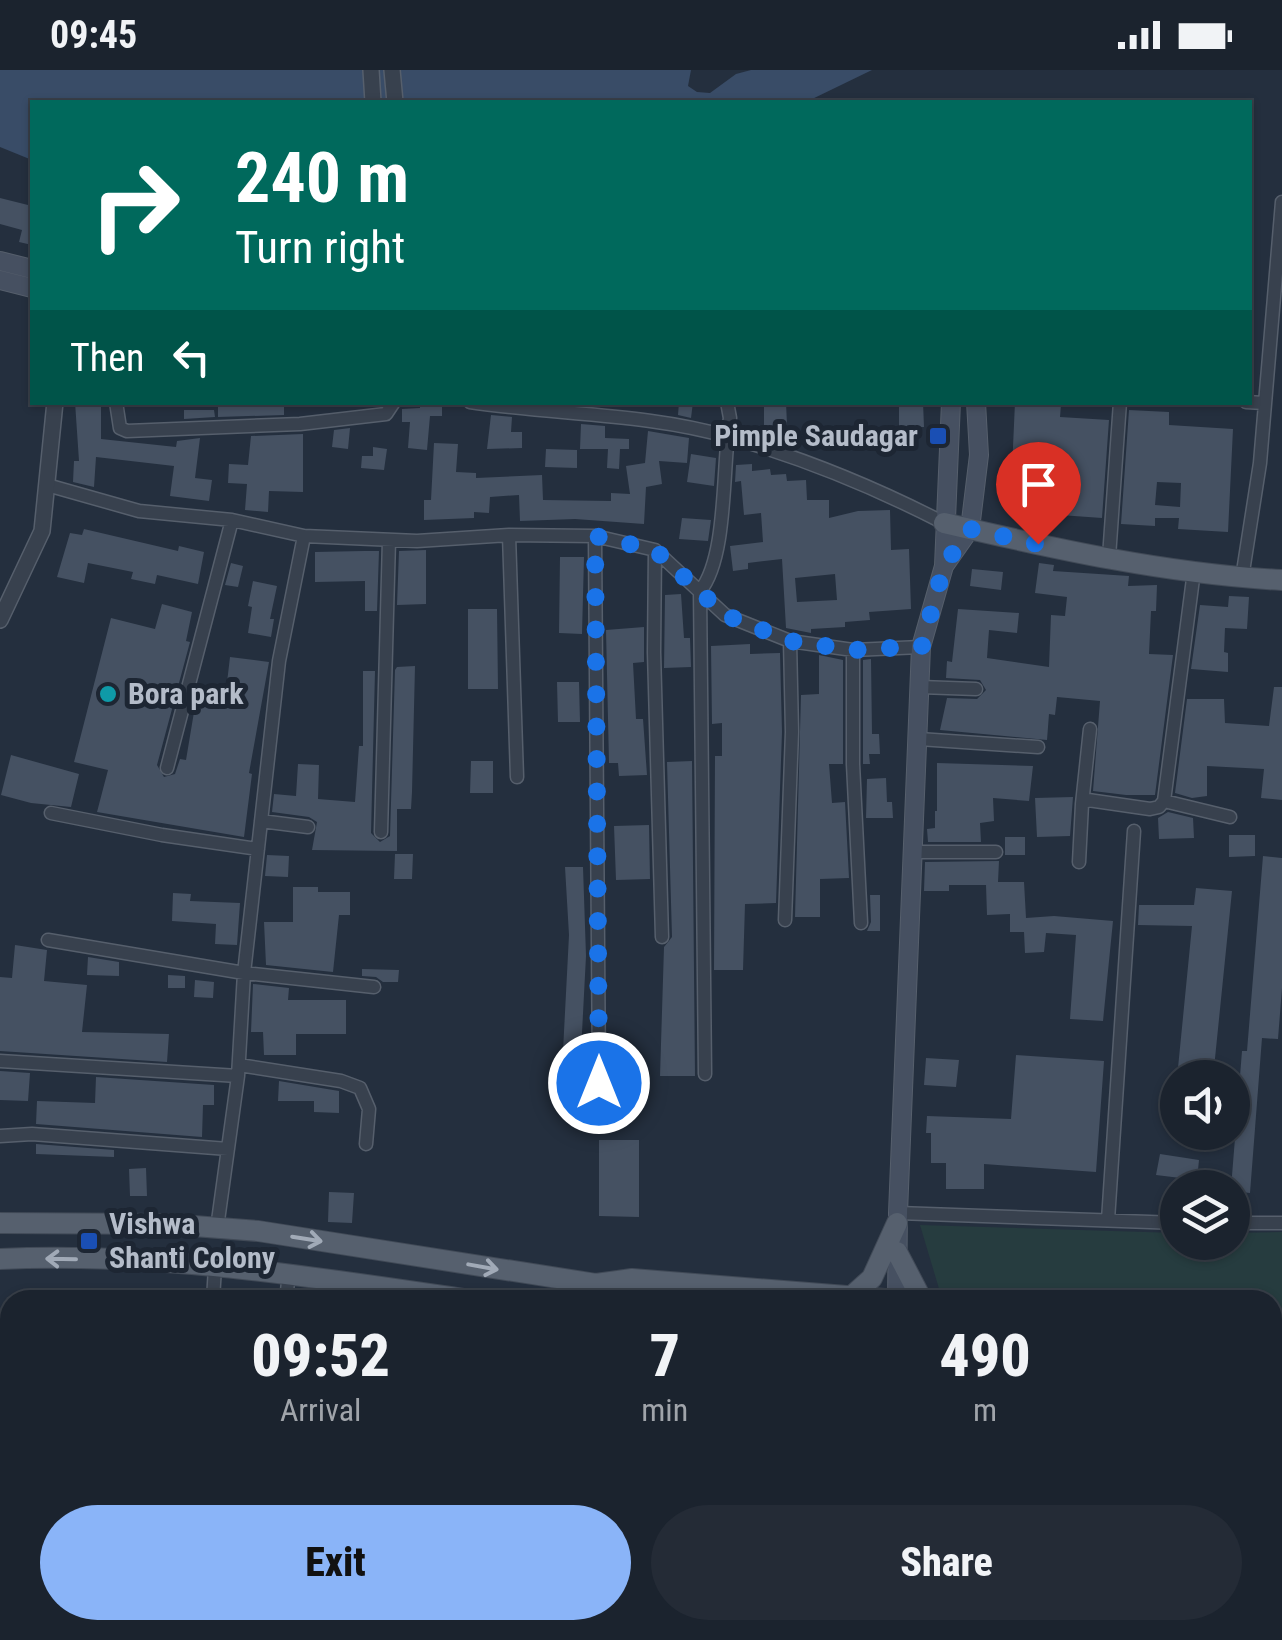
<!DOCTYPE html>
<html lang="en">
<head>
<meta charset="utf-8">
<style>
  :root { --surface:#1b232e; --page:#242b36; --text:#f1f3f6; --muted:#a0a4aa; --line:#39404a; --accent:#8ab4f8 }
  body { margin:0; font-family:"Roboto Condensed",sans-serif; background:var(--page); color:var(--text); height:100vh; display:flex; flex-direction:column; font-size:38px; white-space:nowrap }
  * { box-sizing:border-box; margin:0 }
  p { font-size:32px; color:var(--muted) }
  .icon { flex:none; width:55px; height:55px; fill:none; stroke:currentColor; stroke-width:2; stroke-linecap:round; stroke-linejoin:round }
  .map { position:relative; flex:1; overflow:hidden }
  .details { position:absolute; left:0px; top:1220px; width:1282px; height:350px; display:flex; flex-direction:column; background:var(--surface); border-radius:30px 30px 0 0; box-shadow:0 2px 8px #0004,0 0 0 2px var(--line) }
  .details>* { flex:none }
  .banner { position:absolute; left:30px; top:30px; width:1222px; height:305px; border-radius:0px; box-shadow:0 2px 8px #0004,0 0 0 2px var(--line); background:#00695c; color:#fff; overflow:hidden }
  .tools { position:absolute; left:1160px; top:990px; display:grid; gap:20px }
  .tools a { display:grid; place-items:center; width:90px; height:90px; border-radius:50%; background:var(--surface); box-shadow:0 2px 8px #0004,0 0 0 2px var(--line); font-size:50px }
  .pin { position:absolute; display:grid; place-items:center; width:85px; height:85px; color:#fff; margin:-102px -42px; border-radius:50% 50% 50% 0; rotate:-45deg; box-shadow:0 0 10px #0007 }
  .pin .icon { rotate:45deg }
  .me { position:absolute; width:110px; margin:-55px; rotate:0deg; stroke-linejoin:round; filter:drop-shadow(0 0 8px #0008) }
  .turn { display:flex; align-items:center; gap:35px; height:210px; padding:0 40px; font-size:45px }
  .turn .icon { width:130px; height:130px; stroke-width:2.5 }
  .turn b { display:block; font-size:70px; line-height:85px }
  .then { display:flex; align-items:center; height:95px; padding:0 40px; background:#0003; gap:20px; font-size:38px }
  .eta { display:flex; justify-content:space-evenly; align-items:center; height:170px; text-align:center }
  .eta b { font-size:60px; font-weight:800; line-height:70px }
  .button { display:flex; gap:20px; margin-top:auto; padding:20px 40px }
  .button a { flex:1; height:115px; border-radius:60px; background:var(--accent); color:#111; font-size:40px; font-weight:800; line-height:115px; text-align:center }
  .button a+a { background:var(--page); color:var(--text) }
  .status { display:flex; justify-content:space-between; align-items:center; height:70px; padding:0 50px; background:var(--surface); direction:ltr }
  .status svg { height:28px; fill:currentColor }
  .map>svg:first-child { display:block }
</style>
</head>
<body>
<div class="status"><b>09:45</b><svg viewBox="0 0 49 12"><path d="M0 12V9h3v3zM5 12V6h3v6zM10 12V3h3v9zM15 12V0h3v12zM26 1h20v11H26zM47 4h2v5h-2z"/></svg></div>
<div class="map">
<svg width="1282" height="1570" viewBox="0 0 1282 1570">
  <rect width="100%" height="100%" fill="#242f3e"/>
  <!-- green -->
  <path fill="#263c3f" d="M920,1155L1177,1163L1178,1172H1232L1233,1163L1282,1162V1246H1273L1272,1230H1001L940,1222Z"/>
  <!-- water -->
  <path fill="#394c67" d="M0,0H691L688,16L697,22L710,23L736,4L751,0H872L806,32H32V90L0,77Z"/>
  <!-- building -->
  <path fill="#455162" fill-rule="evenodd" d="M0,128L32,136V175L19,172L22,160L0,154Z
    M75,332H101V369L176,377L177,371L200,368L195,408L212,410L209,431L170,426L174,396L96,387L94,417L73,412L74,391H79Z
    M256,332H284V345L218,347V337L256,336Z
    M420,332H442V346H430L427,380L408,378L410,352H402V339L420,338Z
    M679,332H693L691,348L678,345Z
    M764,332H786L787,355L764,356Z
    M899,332H923L924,357H899Z
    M1015,332H1053L1061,335L1060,347L1109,350L1102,448L1060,445L1061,433L1018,431V422H1011Z
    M184,340H214L215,347L184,349Z
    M1129,340L1169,342V355L1233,359L1228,462L1178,459L1179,448H1155V456L1121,454ZM1157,412L1181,413L1180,437L1155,435Z
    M491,345L512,347L511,362H522V378L487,379Z
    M581,354L605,356V368L629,369V379H620L619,399L607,398L608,379H580Z
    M350,358L348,379L332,377L334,360Z
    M648,361L689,368L687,393L659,391L662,414L646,417L644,454L575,449L520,451L519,425L490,427L489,443L474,442V448L424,450V430H431L434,373L458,374L456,402L476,403V408L542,405L543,430L611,431V423L630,424L626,396L645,393Z
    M303,364V422L269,421L268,442L245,440L247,414L228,413L229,394L248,395L251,366Z
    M373,377L387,379L384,400L361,398L362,386H373Z
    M546,379L577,380V398L545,397Z
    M691,384L716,388L714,416L687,412Z
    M752,394V401L770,399L771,405L786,404L787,411L806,410L807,430H829V448L858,441L890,440L891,480L909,479L911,539L869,542L870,550L845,552V557L811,559V563L786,558L782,489L748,493V499L733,501L730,476L763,472L761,443L744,445L741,411L735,412L736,395ZM835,504L837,530L797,532L795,508Z
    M682,448L711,450L708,471L679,469Z
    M84,459L178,481L179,476L204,482L198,514L157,505L155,514L131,509L133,502L88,493L84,513L57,507L70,463L82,465Z
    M426,480V534L397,535L399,481Z
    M364,481H379L377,541H365V511L315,512V482Z
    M560,487H584L582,564L559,563Z
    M231,493L243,496L238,517L225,515Z
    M1039,493L1054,495L1053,501L1129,506L1128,516L1157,515L1156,541H1151L1149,584L1173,585L1155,725H1126L1093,721L1100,631L1057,627L1055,645L1049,644L1047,670L940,660L947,628L977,629L986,620L980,610L946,608L947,591L952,592L958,539L1019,543L1017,563L989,560L987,588L1049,597L1051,545L1065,546L1067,527L1035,523Z
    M972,499L1003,502L1001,520L970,516Z
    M253,511L277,516L270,549H274L271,567L248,563L252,537L248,536Z
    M681,524L684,568H690L691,597L664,598L665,525Z
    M1229,526L1249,527L1247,559L1225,558L1224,582L1228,583V602L1191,599L1200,535L1228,537Z
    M162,534L192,542L186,571L190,572L157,695L164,707L175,704L180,689L186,690L198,618L226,621L230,587L269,592L249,703L252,704L244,767L97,742L108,700L74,692L111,548L155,559Z
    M468,539H497L498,619H468Z
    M644,557V592L633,593L636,649H643L647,705L619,706L618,693H609L606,560Z
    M750,574V584L780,583L782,662L776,833L745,834L743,900H714L715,686H722V653L712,654L711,576Z
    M819,585L843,590V694H829L832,733L845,732L849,808L820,809V847H795L801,625L819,624Z
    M871,589L872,664H879L880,684H869L870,694H863V590Z
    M415,596L412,722L411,739H397V781L312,780L317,752L309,747L272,742L274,724L296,726L298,694L319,695L318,729L355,732L359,676H363V601H375L371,763L380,772L390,766L395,600L397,597Z
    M557,612H579L580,652H558Z
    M1274,617H1282V730L1261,728L1264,699L1207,696V726L1192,728L1175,723L1187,629H1224L1225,653L1269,656Z
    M11,685L79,704L71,737L31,733L1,725Z
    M471,691H493V723H470Z
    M692,691L695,1006H660L664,877L672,867L667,692Z
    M937,693L1033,696L1029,731L993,728L994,751L980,753L981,772H928L927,759L935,758V741H937Z
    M886,708L887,732H892L893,748H866L867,709Z
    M1073,727L1070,766L1037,767L1035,728Z
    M1168,742L1193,748L1194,768L1159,769L1158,748Z
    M649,755L650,809L616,810L614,756Z
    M1229,765H1255V786L1229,787Z
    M1005,767H1025V785H1005Z
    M395,784H413L412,809H394Z
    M267,785L289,786L288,807L265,806Z
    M1263,786L1282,788V918L1278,969L1262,968L1250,1123L1232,1121L1231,1118L1242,981H1247Z
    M999,791L998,812H1024L1026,848L1054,846L1113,851L1103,951L1070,949L1076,865L1046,863L1044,882L1025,883L1024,862H1010V844L987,845L986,815H949V821H924L925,792Z
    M565,797H583L586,886L581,982L563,981L569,865Z
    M293,817H318V822H350V845H339L333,902L266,895L264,852H293Z
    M1196,818L1232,821L1213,1008H1177L1192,856L1138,855L1139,835H1194Z
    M173,823L191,824L190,831L240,833L237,875L215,874L216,854L172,851Z
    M870,825H880V861H867L871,852Z
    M15,875L47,880L44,911L87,915L82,962L169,964L167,992L0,981V907L12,908Z
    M88,887L119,892V906L87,905Z
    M362,899L399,900L398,912H383L376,907L362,906Z
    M168,905L185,906V918H168Z
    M195,910L214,912L213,928L194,927Z
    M253,914L289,918L288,930H346V964H296V985H264L263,962H251Z
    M1016,985L1104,991L1096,1102L984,1094V1119H946V1093H931V1063H926L927,1046L1011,1049Z
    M926,988L959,990L956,1017L924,1015Z
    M0,1001L30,1003L28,1031L0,1030Z
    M96,1007L214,1015V1035H203L202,1067L36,1054L37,1031L95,1033Z
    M279,1011L339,1021V1043L314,1042V1031H278Z
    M599,1070H639V1147L599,1146Z
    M36,1074L114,1080V1087L36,1084Z
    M1160,1084L1199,1090L1197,1110L1156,1105Z
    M146,1098L147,1126H130L129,1099Z
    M329,1122L354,1123L352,1153L328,1152Z"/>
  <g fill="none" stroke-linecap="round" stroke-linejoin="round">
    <defs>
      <path id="minor" d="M116,332L120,358L127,361L300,354L386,344L394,332
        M470,332C555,345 647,343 729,367C803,388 876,418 944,453
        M1246,332L1264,333
        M47,415L139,441L232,450L304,466L417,471L509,465L595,466L655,480L725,545L790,571L853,580L921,577
        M509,465L517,707
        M595,466L599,1013
        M655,480L654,582L662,867
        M1109,487L1120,332
        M1242,508L1260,393L1282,132
        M853,580V694L861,853
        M920,617L976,619
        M919,669L1038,677
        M167,698L232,450
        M1164,731L1230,747
        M1082,734L1090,659
        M51,743L162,765L258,779
        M261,751L308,757
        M381,762L389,470
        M914,782H996
        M1079,792L1082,734L1088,730L1150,739L1159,737L1164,731L1194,501
        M785,850L792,662L790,571
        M48,870L244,903L374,917
        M0,991L238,1006
        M239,995L341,1011L360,1018L369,1039L366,1074
        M705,1004L700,521C728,487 722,395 730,348L727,332
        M0,1066L32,1064L228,1079
        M898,1143L1178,1153
        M1108,1150L1134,761
        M1232,1153H1282
        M217,1158L238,1006L244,903L279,591L304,466
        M213,1230L215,1197
        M286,1230L289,1203
        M0,1273L10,1274
        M0,1333L10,1334
        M0,1547L10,1427
        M995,1560L994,1569L1004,1570
        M1065,1560L1087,1561
        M85,1570L86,1560
        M182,1570L183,1560
        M249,1570L250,1560
        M320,1570L321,1560
        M361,1570L362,1560
        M426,1570L427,1560
        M486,1570L487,1560
        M555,1570L556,1560
        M621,1570V1560
        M1010,1570L1026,1560
        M1130,1570L1131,1560
        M1207,1570V1560"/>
      <path id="tertiary" d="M371,0L373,32
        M392,0L395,32
        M0,550L42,461L55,332
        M886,1570V1560"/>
      <path id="secondary" d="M0,191L32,199
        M0,210L32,218
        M944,496L970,459L979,385L976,332
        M897,1230L898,1143L921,577L944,496L951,332"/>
      <path id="primary" d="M944,453C1055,479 1168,504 1282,510
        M0,1153L168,1154L258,1161L596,1214L632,1209L897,1230
        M897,1182L922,1230
        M0,1189C159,1182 314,1207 470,1230
        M683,1226L719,1230
        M852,1226L872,1208L897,1153
        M1272,1259H1282
        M1272,1307L1282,1305"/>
    </defs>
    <!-- minor casing -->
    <use href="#minor" stroke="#565f6c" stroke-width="15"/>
    <!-- tertiary casing -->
    <use href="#tertiary" stroke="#565f6c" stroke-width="18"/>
    <!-- secondary casing -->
    <use href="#secondary" stroke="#565f6c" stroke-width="20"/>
    <!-- primary casing -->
    <use href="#primary" stroke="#414a57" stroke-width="22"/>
    <!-- minor -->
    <use href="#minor" stroke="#38414e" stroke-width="12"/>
    <!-- tertiary -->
    <use href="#tertiary" stroke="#38414e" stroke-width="15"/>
    <!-- secondary -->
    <use href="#secondary" stroke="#465061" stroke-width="18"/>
    <!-- primary -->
    <use href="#primary" stroke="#56606e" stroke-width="20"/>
  </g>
  <!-- one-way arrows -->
  <defs><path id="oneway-shaft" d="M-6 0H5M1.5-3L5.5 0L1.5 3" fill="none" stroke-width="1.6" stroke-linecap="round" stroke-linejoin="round" transform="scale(2.5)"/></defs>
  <g stroke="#a1aab7">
    <use href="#oneway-shaft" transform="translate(307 1169) rotate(9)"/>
    <use href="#oneway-shaft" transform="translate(61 1189) rotate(-179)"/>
    <use href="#oneway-shaft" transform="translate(483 1197) rotate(10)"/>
  </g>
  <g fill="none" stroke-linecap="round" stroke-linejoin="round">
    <!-- route -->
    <path stroke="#1a73e8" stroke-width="18" stroke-dasharray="0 32.4" d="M599,1013L595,466L655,480L725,545L790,571L854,580L922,576L944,496L970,459L1038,474"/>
  </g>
  <!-- markers -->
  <g fill="#1a4fb4" stroke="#1d2633" stroke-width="4">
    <rect x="928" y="356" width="20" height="20" rx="5"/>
    <rect x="79" y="1161" width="20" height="20" rx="5"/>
  </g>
  <circle fill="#0f9aa8" stroke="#1d2633" stroke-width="4" cx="108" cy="624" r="10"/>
  <g text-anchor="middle" stroke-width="10" stroke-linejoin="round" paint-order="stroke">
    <!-- poi labels -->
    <g font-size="30" font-weight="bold" fill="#b4bcc9" stroke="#1d2633" text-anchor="start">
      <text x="918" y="376" text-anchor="end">Pimple Saudagar</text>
      <text x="128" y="634">Bora park</text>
      <text x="109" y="1164">Vishwa<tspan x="109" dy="34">Shanti Colony</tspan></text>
    </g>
  </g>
</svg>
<div class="tools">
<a><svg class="icon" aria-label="sound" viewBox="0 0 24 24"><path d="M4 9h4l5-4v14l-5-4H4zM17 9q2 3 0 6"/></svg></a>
<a><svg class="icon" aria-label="layers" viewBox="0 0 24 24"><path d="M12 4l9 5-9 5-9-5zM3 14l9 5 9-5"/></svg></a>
</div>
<div class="pin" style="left:1038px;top:474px;background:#d93025"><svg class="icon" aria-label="arrive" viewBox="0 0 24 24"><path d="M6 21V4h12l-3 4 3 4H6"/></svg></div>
<svg class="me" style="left:599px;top:1013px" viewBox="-20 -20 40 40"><circle r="17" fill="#1a73e8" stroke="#fff" stroke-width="3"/><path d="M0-11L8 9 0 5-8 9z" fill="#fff"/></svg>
<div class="banner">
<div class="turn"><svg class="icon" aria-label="right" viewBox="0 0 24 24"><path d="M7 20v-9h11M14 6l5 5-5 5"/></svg><div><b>240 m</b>Turn right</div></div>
<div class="then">Then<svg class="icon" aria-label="left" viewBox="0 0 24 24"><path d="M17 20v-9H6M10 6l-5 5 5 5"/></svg></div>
</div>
<section class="details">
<div class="eta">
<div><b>09:52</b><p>Arrival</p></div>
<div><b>7</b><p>min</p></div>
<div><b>490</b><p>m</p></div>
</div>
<div class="button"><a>Exit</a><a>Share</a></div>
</section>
</div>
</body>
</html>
